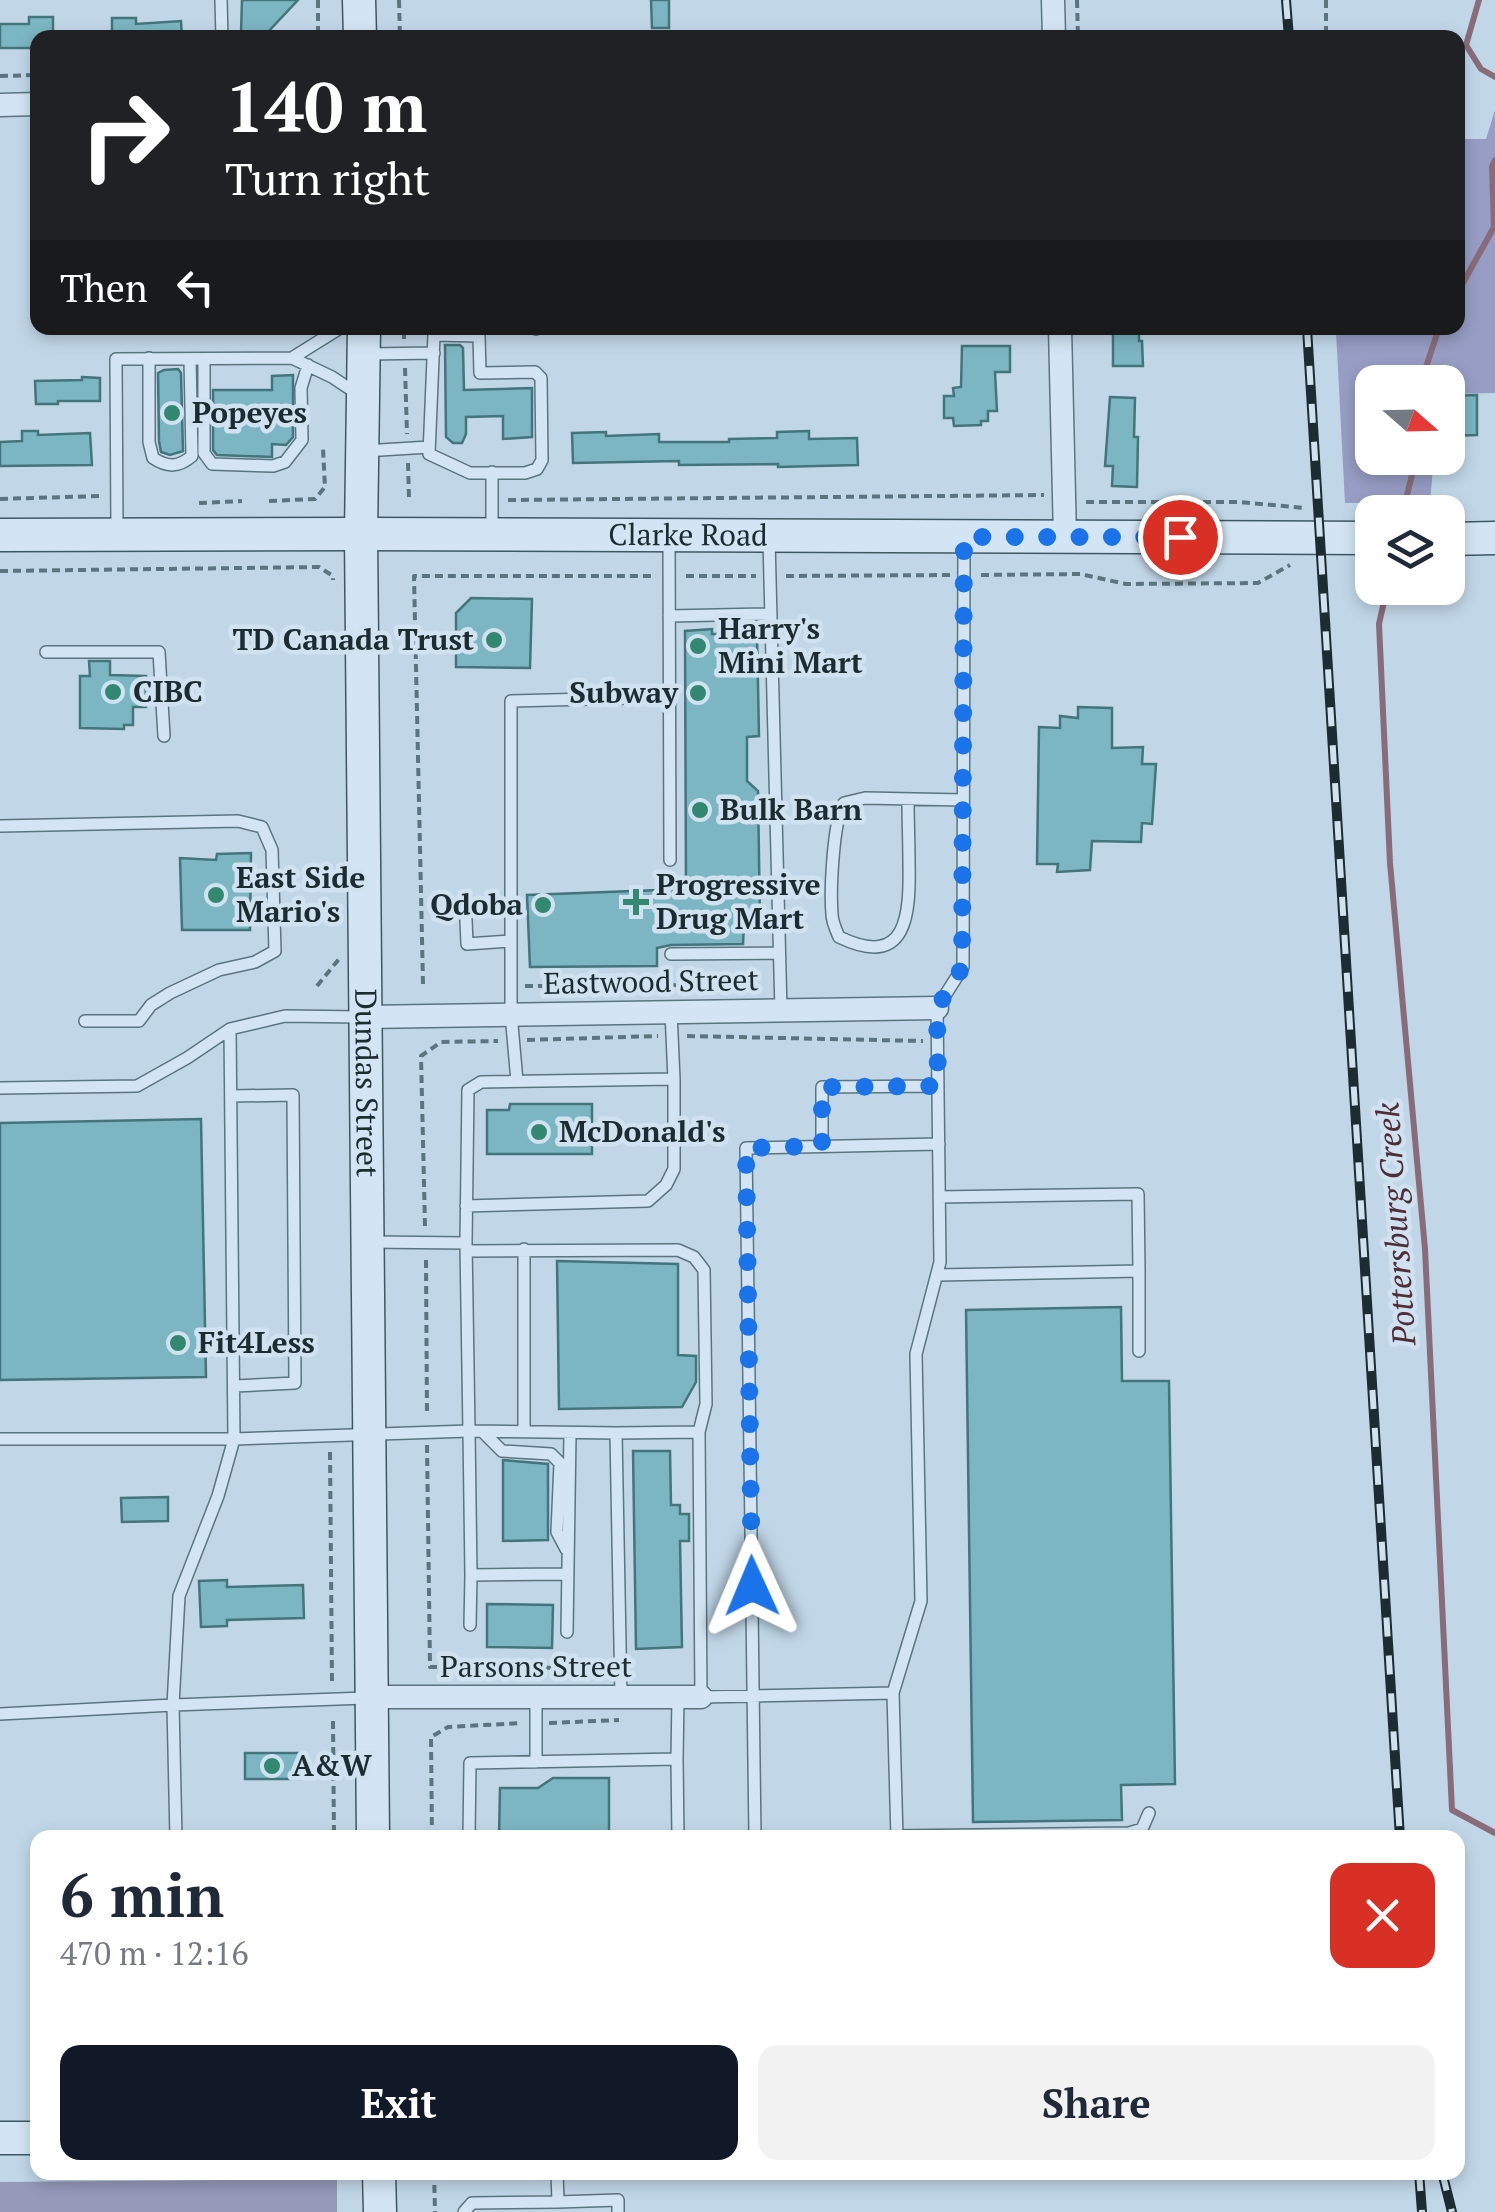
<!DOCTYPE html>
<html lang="en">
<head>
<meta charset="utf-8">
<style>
  :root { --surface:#fff; --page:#f2f2f3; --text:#1f2937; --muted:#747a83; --accent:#111827 }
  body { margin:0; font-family:"PT Serif",serif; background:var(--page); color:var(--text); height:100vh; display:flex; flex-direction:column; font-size:38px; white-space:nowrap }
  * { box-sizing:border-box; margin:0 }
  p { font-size:32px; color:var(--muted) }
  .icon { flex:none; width:55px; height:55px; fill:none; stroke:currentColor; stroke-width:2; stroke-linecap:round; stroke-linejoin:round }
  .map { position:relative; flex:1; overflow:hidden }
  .side { position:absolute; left:30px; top:1830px; width:1435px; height:350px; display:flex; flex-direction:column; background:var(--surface); border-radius:20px; box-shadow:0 5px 15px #0003 }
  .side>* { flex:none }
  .banner { position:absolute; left:30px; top:30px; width:1435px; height:305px; border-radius:20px; box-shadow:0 5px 15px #0003; background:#202124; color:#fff; overflow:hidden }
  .needle { width:65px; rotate:110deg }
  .fabs { position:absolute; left:1355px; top:365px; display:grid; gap:20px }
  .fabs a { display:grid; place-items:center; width:110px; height:110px; border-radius:20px; background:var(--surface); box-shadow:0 5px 15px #0003; font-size:50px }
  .pin { position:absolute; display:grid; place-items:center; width:85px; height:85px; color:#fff; margin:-42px; border:5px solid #fff; border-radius:50%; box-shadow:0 2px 10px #0007 }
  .me { position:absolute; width:110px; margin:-55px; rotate:359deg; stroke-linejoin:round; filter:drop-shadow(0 0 8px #0008) }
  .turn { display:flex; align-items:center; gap:35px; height:210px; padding:0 30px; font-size:45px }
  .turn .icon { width:130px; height:130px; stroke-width:2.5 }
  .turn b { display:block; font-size:70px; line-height:85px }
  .then { display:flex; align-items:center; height:95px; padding:0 30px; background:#0003; gap:20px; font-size:38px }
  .round { display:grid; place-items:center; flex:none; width:105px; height:105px; border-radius:20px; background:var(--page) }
  .head { display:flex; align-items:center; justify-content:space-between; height:170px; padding:0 30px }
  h1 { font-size:60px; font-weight:600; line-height:75px }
  .action { display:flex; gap:20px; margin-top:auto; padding:20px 30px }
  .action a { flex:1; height:115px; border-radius:20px; background:var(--accent); color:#fff; font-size:40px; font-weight:600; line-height:115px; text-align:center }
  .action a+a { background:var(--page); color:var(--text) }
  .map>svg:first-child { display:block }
</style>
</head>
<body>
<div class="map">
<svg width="1495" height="2212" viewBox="0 0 1495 2212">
  <rect width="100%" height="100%" fill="#c1d7e8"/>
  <!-- green -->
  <path fill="#979dc4" d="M1495,110V393L1448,394V382H1372V458H1434L1430,502L1345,503L1336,331L1341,328H1458V139H1486Z"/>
  <!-- cemetery -->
  <path fill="#959aba" d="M337,2179V2212H0V2182Z"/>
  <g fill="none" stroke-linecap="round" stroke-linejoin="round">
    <!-- stream -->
    <path stroke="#886c7a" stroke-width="6" d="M1479,0L1466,45L1481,69L1495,77
      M1458,292L1494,227L1492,167L1495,160
      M1421,382L1439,328
      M1403,512L1416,458
      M1387,588L1379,624L1390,863L1425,1249L1452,1810L1495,1833"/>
  </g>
  <!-- building -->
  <path fill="#7bb6c2" stroke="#44747c" stroke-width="2.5" d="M242,0H298L266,34L241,33Z
    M651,0H669V28H652Z
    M29,17H53V38H38V48H0V24H29Z
    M112,18H136V24L181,21L182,38H112Z
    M1113,328H1139V341H1142L1143,366H1113Z
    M445,345H460L463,348L464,390L532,388V437L503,439V416L466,417V434L462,443H453L446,437Z
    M962,346H1010V372H995L997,411H988V421H981V425L954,426L953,418H944V396H954L953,388L961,387Z
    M178,369L181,373L183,451L170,455L161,452L159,441L158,373L164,370Z
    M293,375V437L286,445L272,444V457L217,455L213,450V390H272V376Z
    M82,377L100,378V401H58V404H36L35,381L82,380Z
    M1477,395V435L1448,436V396Z
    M1110,397L1135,398L1134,437H1138L1137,487L1112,486L1113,466H1105Z
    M22,431H38V435L90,433L92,465L0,466V442L22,441Z
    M809,431V439L857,438L858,465L778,467V464L679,465V461L573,463L572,433L606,432V436L659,434V442H729V439L777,438V432Z
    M471,598L532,599L530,668L456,667V613Z
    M712,629V634H757L759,736L747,737V781L758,791L760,923L744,924L743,944L671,945L657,948V966L530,967L527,895L686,889L685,631Z
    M89,661H110V675L146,676V707H133V725H124V729L80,728V676H90Z
    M1078,707L1112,708V748L1143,747L1142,764H1156L1152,824L1142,823L1141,842L1092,841L1090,870L1057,872L1058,864H1037L1039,727L1060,728V716L1078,718Z
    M251,853L250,930H182L180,858L216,860L217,854Z
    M510,1104H592V1154H487V1110H509Z
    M201,1119L206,1377L0,1380V1123Z
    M557,1261L678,1264V1355L696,1356V1382L682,1407L559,1409Z
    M1121,1307L1122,1381H1169L1175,1784L1121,1785L1122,1820L973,1822L966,1310Z
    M633,1451H670L671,1505H680V1514H689V1541H680L682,1647L636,1649Z
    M503,1460L548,1464V1540L503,1541Z
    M168,1497V1521L122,1522L121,1498Z
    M227,1580V1587L303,1585L304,1618L227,1620V1626L201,1627L199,1581Z
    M487,1604L553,1605L552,1648L487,1647Z
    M245,1753H300V1779H245Z
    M553,1778H609V1838H499L500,1788H538Z"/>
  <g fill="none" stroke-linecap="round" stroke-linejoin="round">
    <defs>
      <path id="lane" d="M221,0L222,38
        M536,328V329
        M434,335L479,336L480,373L535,372L541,378L542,460L537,469L525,473H470L429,454Z
        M368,354L434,353
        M149,358V442L153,458C168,468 179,467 192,456L190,359
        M292,358L340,328
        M204,359V453L212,464L273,466L285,462L302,440L301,388L308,365
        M364,451L429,447
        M117,530L116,359L292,358L332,377L356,393
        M492,530V472
        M669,539L670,860
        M769,540L781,1011
        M669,616L770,614
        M46,652H159L164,736
        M908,800C908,821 909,842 909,862C910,914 908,970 839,937C836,930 832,922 832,914C830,891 833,821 844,803L865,798L963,800
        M0,826L238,821L262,827L272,850L275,951L255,962L219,970L170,993L151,1005L139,1021H85
        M466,920L467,944L511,941
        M671,954L779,953
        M517,1081L511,1014V701L669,697
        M0,1088L137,1086L187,1058L230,1029L285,1016L361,1017
        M231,1096L293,1095L295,1383L235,1386
        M822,1146V1087L938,1086
        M939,1197L1138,1194L1139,1271
        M466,1206L648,1201L666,1185L674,1169V1079
        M371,1242L466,1243L468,1090L481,1082L674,1079L671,1012
        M466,1251L678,1250L694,1257L704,1270L706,1404L699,1432
        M937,1275L1139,1271V1351
        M524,1431V1249
        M483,1432L502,1451L551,1454L560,1463L557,1532L566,1549
        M616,1433L699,1432L701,1697L893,1693
        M0,1439H234L469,1431L466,1243
        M471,1575L568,1574
        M470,1625L471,1575L469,1431L616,1433L621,1697
        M567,1632L570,1434
        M536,1697V1762
        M0,1714L173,1705L179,1596L218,1496L234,1439L230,1029
        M677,1759L678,1838
        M897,1836L1129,1833L1142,1829L1149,1813
        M176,1838L173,1705L366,1698
        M469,1838L470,1763L677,1759L678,1697
        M755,1838L746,1148L939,1144
        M897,1838L893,1693L921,1601L916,1354L940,1262L937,1008L963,967L964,542
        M557,2172L558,2202L618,2200V2212
        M464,2212L472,2203L558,2202"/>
      <path id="street" d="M1053,0L1054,38
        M0,105L38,104
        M1060,328L1065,538
        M365,1017L937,1008
        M371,1697H701"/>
      <g id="secondary">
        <path d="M359,0L360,38"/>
        <path id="s1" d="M364,328L361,534L373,1838"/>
        <path id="s2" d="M0,535L361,534L1372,538"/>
        <path d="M1448,539L1495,538"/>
        <path d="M0,2138H38"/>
        <path d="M379,2172L380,2212"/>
      </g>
    </defs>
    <!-- lane casing -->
    <use href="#lane" stroke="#5b757f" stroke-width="14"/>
    <!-- street casing -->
    <use href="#street" stroke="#5b757f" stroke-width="25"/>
    <!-- secondary casing -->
    <use href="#secondary" stroke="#3e5861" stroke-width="35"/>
    <!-- path -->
    <path stroke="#5b757f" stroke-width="4" stroke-dasharray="8 5" stroke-linecap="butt" d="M318,0V38
      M399,0L400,38
      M1077,0L1078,38
      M1326,0V38
      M0,76L38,75
      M404,339V328
      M405,368L407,434
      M408,463L409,499
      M0,499L100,496
      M508,500L1044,495
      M269,501L315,499L325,487L323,449
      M1086,502H1240L1304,508
      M199,503L242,501
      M0,571L319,567L333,576V580
      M981,575L1080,574L1126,584L1258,583L1290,565
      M686,576H756
      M786,576L951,575
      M423,984L414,576H656
      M317,986L339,959
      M525,986L745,985
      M687,1036L923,1041
      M527,1040L658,1036
      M425,1226L421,1056L441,1042L498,1041
      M426,1260L427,1416
      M427,1445L430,1667L603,1668
      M330,1452L332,1682
      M333,1721L334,1838
      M549,1723L619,1720
      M432,1838L431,1737L448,1727L522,1723
      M434,2172L435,2212"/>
    <!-- lane -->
    <use href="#lane" stroke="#d3e5f4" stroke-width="11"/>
    <!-- street -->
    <use href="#street" stroke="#d3e5f4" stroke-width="22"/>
    <!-- secondary -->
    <use href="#secondary" stroke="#d3e5f4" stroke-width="32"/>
    <defs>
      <path id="rail" d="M1286,0L1289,38
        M1307,328L1400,1838
        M1419,2172L1422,2212
        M1442,2172L1452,2212"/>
    </defs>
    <!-- rail casing -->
    <use href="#rail" stroke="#1d2c31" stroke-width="10"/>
    <!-- rail -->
    <use href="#rail" stroke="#d0e1f0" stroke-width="6" stroke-dasharray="19" stroke-linecap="butt"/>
  </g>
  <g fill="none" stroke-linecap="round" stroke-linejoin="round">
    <!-- route -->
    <path stroke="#1a73e8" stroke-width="18" stroke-dasharray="0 32.4" d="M752,1586L746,1148L822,1146V1087L938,1086L937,1008L962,968L964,537H1180"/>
  </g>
  <!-- markers -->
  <g fill="#328871" stroke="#d0e1f0" stroke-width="4">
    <circle cx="172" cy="413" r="10"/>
    <circle cx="494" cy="640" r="10"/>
    <circle cx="698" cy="646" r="10"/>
    <circle cx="113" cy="692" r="10"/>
    <circle cx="698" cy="693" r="10"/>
    <circle cx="700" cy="810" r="10"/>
    <circle cx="216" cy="895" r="10"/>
    <path d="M631 887h10v10h10v10h-10v10h-10v-10h-10v-10h10z"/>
    <circle cx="543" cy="905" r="10"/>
    <circle cx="539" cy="1132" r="10"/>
    <circle cx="178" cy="1343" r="10"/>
    <circle cx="272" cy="1766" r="10"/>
  </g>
  <g text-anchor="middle" stroke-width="9" stroke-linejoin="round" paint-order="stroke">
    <!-- poi labels -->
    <g font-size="30" font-weight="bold" fill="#1d2c31" stroke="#d0e1f0" text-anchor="start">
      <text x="192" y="423">Popeyes</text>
      <text x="718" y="639">Harry's<tspan x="718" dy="34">Mini Mart</tspan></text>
      <text x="474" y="650" text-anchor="end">TD Canada Trust</text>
      <text x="133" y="702">CIBC</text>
      <text x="678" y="703" text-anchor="end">Subway</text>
      <text x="720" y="820">Bulk Barn</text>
      <text x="236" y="888">East Side<tspan x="236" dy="34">Mario's</tspan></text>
      <text x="656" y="895">Progressive<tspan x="656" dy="34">Drug Mart</tspan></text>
      <text x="523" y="915" text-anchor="end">Qdoba</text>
      <text x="559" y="1142">McDonald's</text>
      <text x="198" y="1353">Fit4Less</text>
      <text x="292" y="1776">A&amp;W</text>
    </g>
    <!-- street labels -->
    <g font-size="30" fill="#1d2c31" stroke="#d0e1f0">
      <text dy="10" stroke="none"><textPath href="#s2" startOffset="688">Clarke Road</textPath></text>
      <text transform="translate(651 982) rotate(-1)" y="10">Eastwood Street</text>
      <text dy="10" stroke="none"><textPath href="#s1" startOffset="755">Dundas Street</textPath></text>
      <text x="536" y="1677">Parsons Street</text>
    </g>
    <!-- water labels -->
    <g font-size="32" font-style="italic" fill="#4f2e39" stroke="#d0e1f0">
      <text transform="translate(1396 1224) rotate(-94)" y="11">Pottersburg Creek</text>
    </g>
  </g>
</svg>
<div class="fabs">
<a><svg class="needle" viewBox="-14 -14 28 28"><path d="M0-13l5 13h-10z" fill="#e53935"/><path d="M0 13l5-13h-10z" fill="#747a83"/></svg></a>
<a><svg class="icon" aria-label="layers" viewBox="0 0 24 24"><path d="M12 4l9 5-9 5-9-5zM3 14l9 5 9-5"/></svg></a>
</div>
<div class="pin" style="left:1180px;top:537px;background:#d93025"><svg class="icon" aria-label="arrive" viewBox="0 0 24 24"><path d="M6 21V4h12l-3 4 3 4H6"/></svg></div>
<svg class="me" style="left:752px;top:1586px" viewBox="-20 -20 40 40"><path d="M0-17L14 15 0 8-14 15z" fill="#1a73e8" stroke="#fff" stroke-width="4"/></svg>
<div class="banner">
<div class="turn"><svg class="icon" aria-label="right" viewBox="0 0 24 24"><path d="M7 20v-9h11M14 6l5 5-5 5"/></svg><div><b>140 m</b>Turn right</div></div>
<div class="then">Then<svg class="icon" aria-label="left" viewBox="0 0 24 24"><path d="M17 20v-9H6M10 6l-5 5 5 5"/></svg></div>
</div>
<section class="side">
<div class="head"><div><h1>6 min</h1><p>470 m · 12:16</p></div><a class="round" style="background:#d93025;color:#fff"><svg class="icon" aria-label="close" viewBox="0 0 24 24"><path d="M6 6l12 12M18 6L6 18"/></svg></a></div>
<div class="action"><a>Exit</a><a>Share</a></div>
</section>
</div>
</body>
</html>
